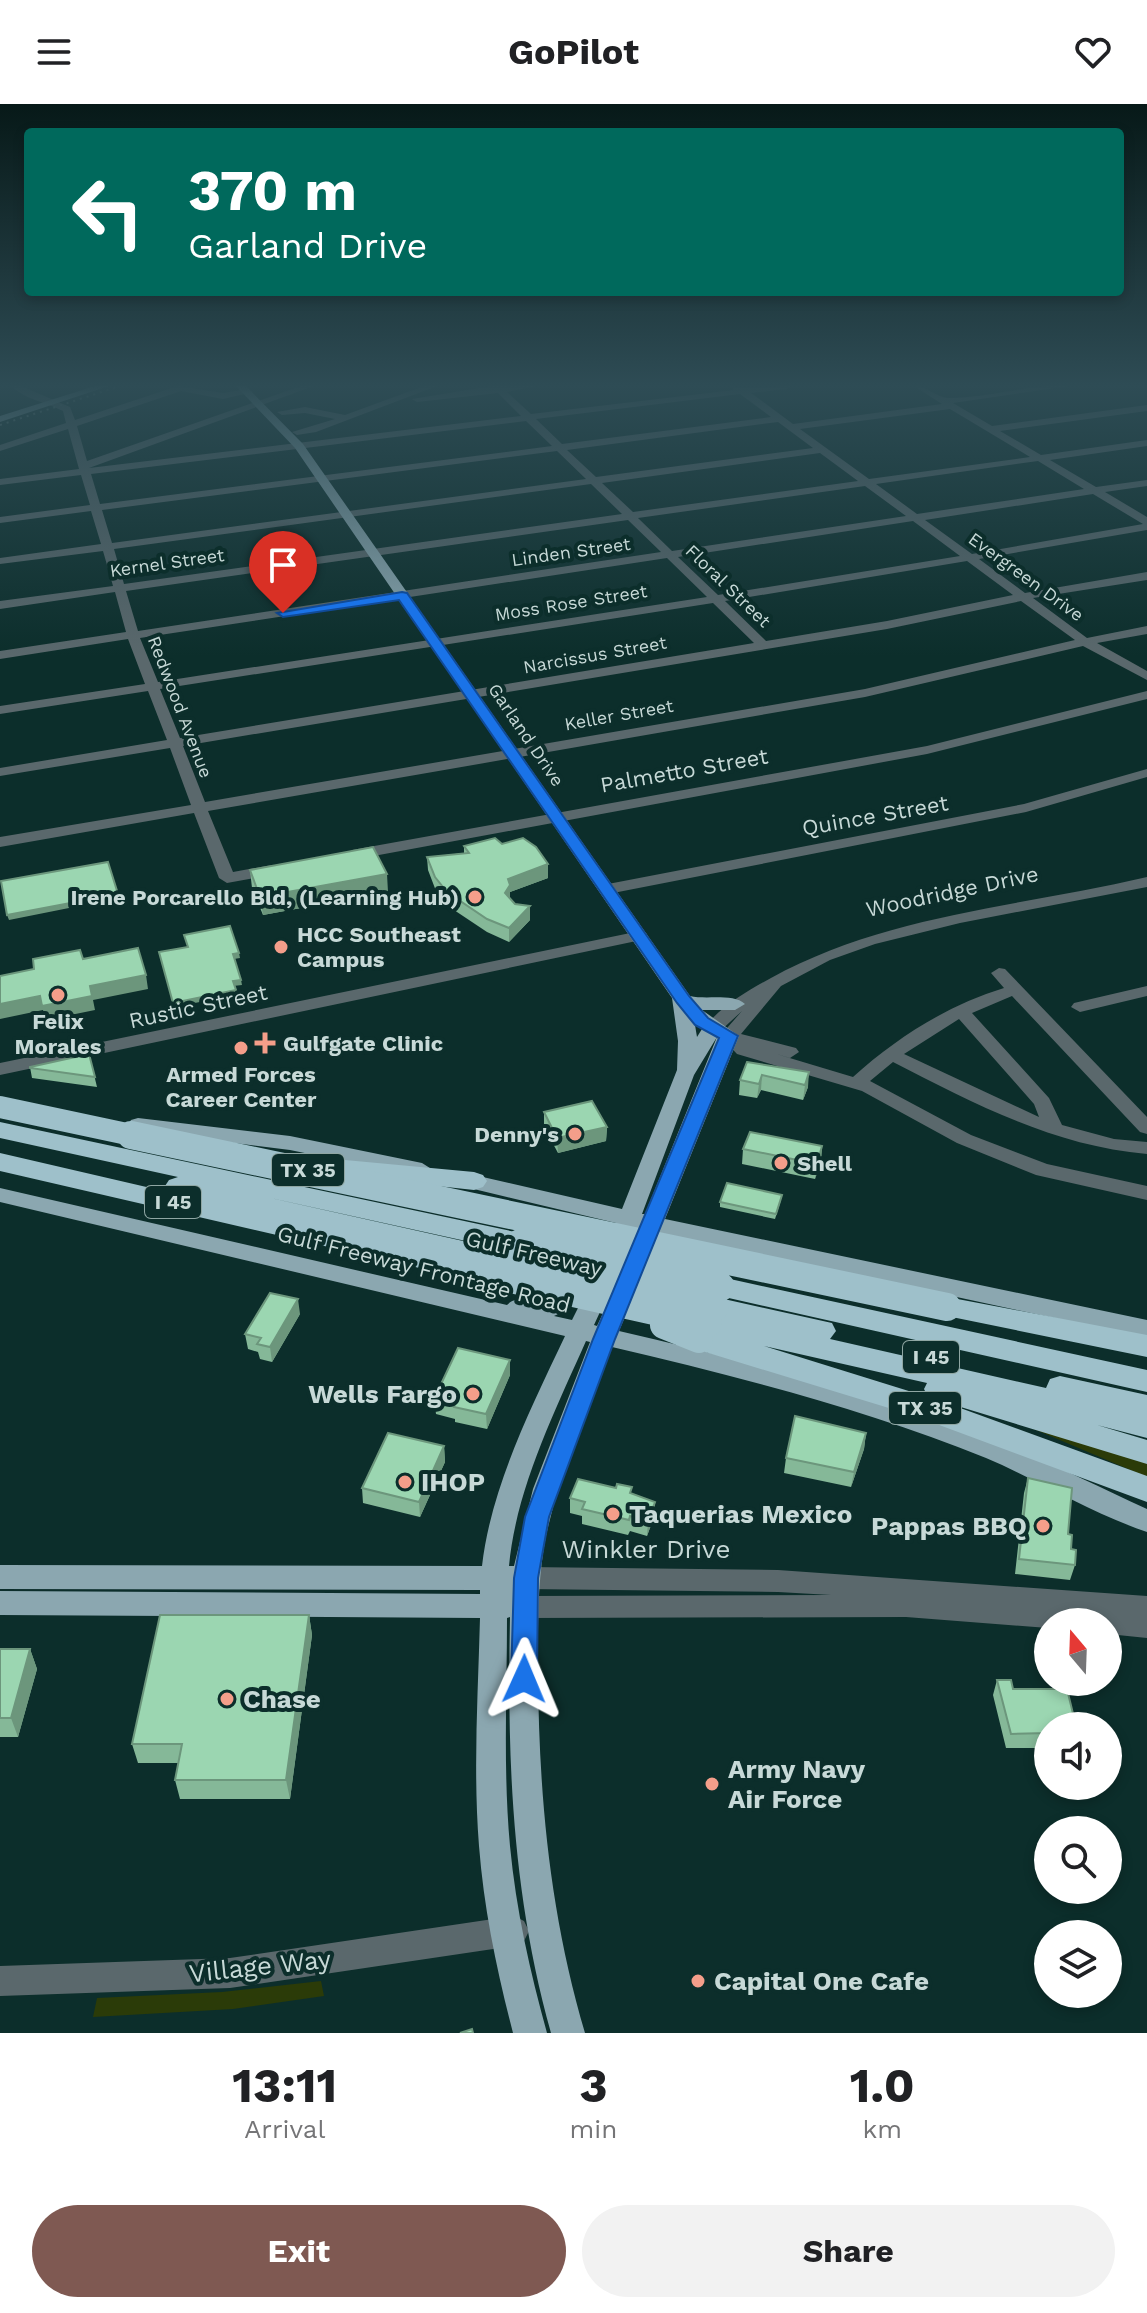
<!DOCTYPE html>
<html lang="en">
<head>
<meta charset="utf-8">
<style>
  :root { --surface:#fff; --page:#f2f2f2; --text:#202124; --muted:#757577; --accent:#7f5952 }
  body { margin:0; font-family:"Work Sans",sans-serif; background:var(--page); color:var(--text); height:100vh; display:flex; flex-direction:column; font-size:30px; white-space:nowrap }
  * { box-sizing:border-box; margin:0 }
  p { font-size:26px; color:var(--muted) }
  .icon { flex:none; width:44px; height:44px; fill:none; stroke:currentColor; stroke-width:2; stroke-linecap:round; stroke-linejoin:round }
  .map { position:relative; height:1929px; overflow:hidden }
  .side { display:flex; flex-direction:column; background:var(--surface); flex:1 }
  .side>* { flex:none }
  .hud { position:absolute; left:24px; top:24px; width:1100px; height:168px; border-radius:8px; box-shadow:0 4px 12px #0003; background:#00695c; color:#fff; overflow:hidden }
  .needle { width:52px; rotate:341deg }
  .buttons { position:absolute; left:1034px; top:1504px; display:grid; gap:16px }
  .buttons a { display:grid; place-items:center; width:88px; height:88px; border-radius:50%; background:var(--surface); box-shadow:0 4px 12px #0003; font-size:40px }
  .pin { position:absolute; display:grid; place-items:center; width:68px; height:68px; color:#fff; margin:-82px -34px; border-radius:50% 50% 50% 0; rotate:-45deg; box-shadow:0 0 8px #0007 }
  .pin .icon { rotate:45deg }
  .me { position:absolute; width:88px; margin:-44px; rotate:1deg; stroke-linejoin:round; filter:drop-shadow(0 0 6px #0008) }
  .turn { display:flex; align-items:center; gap:28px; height:168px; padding:0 32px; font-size:36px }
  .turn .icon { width:104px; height:104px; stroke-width:2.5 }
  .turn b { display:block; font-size:56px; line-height:68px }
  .eta { display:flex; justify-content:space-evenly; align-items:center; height:136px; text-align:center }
  .eta b { font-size:48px; font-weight:700; line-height:56px }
  .cta { display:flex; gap:16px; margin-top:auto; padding:16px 32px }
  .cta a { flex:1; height:92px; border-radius:48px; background:var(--accent); color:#fff; font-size:32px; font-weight:700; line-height:92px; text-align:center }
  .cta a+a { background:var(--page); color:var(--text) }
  header { display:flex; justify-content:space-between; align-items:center; height:104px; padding:0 32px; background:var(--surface); font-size:36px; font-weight:700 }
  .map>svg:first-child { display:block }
</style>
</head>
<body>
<header><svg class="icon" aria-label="menu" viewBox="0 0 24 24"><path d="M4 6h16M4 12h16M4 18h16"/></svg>GoPilot<svg class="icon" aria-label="heart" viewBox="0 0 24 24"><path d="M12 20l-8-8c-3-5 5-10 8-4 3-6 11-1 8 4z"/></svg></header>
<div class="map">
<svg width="1147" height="1929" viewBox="0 0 1147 1929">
  <rect width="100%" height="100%" fill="#0c2e2b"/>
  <!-- green -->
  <path fill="#2b3b08" d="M984,1304L1147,1340V1373Z
    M321,1877L324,1892L233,1905L93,1913L97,1894L222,1888Z"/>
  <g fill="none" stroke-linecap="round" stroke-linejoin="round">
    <!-- minor -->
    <path fill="#5a686c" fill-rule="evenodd" d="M11,282H21L70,303L75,316L178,282L223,289L248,285L253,288L223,295L181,287L77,322L87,357L301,282H314L89,364L521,312L498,289L417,298L412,295L492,282H536L507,288L531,310L734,286L732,282L744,284L791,282L787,285L751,289L793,320L942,300L914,282C927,282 936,293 948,294C989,294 1028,280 1069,282L953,299L992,322L1147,301V307L1000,327L1041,351L1147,336V342L1050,356L1096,383L1147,376V382L1105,388L1147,413V426L979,455L1025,489L1147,468V476L1033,494L1087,534L1147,522V530L1097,539L1147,567V576L1083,542L865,593L208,707L233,768L272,761L280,766L272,771L227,779L219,774L194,709L0,743V733L191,701L170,644L0,672V664L167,636L148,587L0,610V602L145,580L128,535L0,555V547L126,528L115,488L0,505V497L113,482L103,447L0,460V454L101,440L91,407L0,419V413L90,401L81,371L0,381V375L79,365L68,325L0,347V341L66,319L63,307C46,298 26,296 11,282ZM740,290L771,313L562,340L536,315ZM950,305L1030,353L869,375L800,325ZM526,317L552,342L100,400L91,370ZM778,318L813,344L596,373L567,346ZM557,347L586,375L112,439L102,406ZM820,349L858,377L633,408L602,379ZM1038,357L1084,385L917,410L876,380ZM591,380L622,410L124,480L114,445ZM865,382L906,412L672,447L638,414ZM1093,390L1143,420L972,450L925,416ZM628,416L661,448L138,527L126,487ZM913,417L960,452L718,491L678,453ZM667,454L707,493L158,578L140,534ZM967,457L1013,491L887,517L766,537L725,497ZM1021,497L1075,536L865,585L205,698L183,642L887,525ZM713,499L754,539L180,634L160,585Z
      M424,282H437L316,328L297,331L292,328L335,315L305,309L282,311L277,308L305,303L345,311Z
      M1147,587V595L927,650L352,756L344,751L352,746L927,642Z
      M1147,665V673L1026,708L608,790L600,785L608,780L1024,700Z
      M1147,773V783L960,819L875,840L830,856L781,882L741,930L796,944L799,948L790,954L773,949L853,973C896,934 948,901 1004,884L991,869L999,864L1005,865L1147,1013V1030L1140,1028L1012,892L972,909L1049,994L1062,1021L1114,1035L1147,1038V1050C1054,1042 975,1000 893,958L870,977L971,1031L1047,1060L1147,1082V1096L1036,1071L957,1039L862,987L737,950L720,932L742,907L718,929H706L703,925C720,903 747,887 771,874C887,810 1020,803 1147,773ZM959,915L1034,1000L1039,1013L904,950Z
      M640,827L646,829L648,832L646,835L0,971V959Z
      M1147,882V892L1080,908L1071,903L1074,899Z
      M526,1463L778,1466L1147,1492V1534L1108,1530V1518H1048V1524L906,1513L525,1514L516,1511L513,1503L516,1495L525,1492L831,1491L778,1488L526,1485L517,1481L514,1474L517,1467Z
      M514,1812L524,1817L529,1827L524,1837L514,1842L230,1884L0,1892V1862L230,1854Z"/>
    <!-- major -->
    <path fill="#8ba7b0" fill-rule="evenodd" d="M95,282H109L0,318V312Z
      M236,282H246L303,340L690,892C706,896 733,889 745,900L735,906H702L739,932L665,1115L1147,1216V1234L660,1129L648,1156H632L629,1150L639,1125L625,1134L617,1132L614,1126L616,1119L453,1080L450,1075L453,1070L461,1068L622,1105L677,966L678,937L672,894L295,344ZM695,921L702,925L697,933ZM717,933L645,1110H642L694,971Z
      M138,1014L290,1032L422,1059L433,1066L422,1073L290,1046L131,1026L128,1021L131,1016Z
      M0,1084L507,1201C519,1189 538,1199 554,1192L563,1173H579L583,1179C575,1197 572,1204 554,1212L572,1216L591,1178H607L611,1184L594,1221L597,1222L616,1181H632L636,1187L619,1227C749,1257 879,1290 1003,1340C1052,1359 1099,1383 1147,1405V1428C1091,1409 1040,1377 986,1354C866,1305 739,1273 612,1243C587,1304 560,1367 546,1432C537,1477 538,1524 538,1570C539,1694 550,1810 585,1929H551C512,1789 507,1657 510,1513L507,1514C507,1590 503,1666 510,1742C516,1806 530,1867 547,1929H513C497,1867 484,1806 479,1742C473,1666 478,1590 480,1514L0,1511V1487L480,1490V1486L0,1485V1461L482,1462C491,1383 531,1304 565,1232L0,1098ZM586,1237L590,1238L533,1385L514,1462H509C516,1385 555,1307 586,1237Z"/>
    <!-- highway -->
    <path fill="#9ec0ca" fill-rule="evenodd" d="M0,1018L520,1129L530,1132L533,1139L530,1146L520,1149L266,1093L521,1150L525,1157L521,1164L513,1166L520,1174L516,1181L506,1184L0,1067V1049L168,1088L165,1082L169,1076L178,1073L0,1034Z
      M345,1056L474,1068L483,1071L487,1077L483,1083L474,1086L336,1071L332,1065L336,1059Z
      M721,1173L1147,1266V1288L711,1190L707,1183L711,1176Z
      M715,1193L832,1219L836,1227L830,1235L1046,1284L1050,1275L1060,1272L1147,1291V1334L1097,1321L1147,1336V1360L941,1297L1147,1372V1398L915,1312L689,1243L685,1235L689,1227L697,1225L694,1219L698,1212L705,1209L701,1203L705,1196ZM764,1242L927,1279L924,1285L928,1293Z
      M947,1193L1147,1231V1253L937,1210L933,1203L937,1196Z"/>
    <!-- rail -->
    <path stroke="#67827f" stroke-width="2" stroke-dasharray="2 5" stroke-linecap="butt" d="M0,321L120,282"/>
    <!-- highway-bridge-far1 -->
    <path stroke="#9ec0ca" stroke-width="22" d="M0,1003L141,1033"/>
    <!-- highway-bridge -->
    <path stroke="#9ec0ca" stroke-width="28" d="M131,1031L947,1203
      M520,1139L721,1183
      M511,1157L715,1203
      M506,1174L708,1219
      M664,1221L699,1235"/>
  </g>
  <!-- wall -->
  <path fill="#85b898" d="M502,740L548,760V774L510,788V795L515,800L530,802V816L509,838L487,828L448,802L436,787L428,766L427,753L464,749V742Z
    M250,766L388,788L263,811L252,784Z
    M89,950L97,983L32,974L30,963Z
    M747,958L808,983L803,996L761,986L757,994L739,991L740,976Z
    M544,1008L607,1023L606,1037L558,1049L544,1023Z
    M822,1042L821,1057L815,1075L742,1060L743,1045Z
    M781,1096L775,1115L720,1103V1098Z
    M300,1210L272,1258L260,1255L258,1248L248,1245L245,1230Z
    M510,1256V1271L487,1325L455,1318V1315L436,1310L434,1295Z
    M866,1329L864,1345L851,1383L784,1369L786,1354Z
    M444,1342L445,1358L420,1413L363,1399L362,1384Z
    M1028,1374L1068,1430L1075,1461L1070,1476L1015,1470L1024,1389Z
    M632,1390L655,1398L654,1413L647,1432L630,1427L628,1431L582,1420V1412L570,1409V1394Z
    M309,1511L312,1531L290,1695H180L175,1676L178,1659H138L132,1640Z
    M0,1545H30L37,1565L18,1633H0Z
    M997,1576L1013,1585L1048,1622V1644H1006L993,1591Z"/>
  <!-- shaded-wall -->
  <path fill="#6c967c" d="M548,760V774L510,788V795L505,789L508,775Z
    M387,770L388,788L263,811L260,793Z
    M118,790L119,794L9,816L7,811Z
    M530,802V816L509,838V824Z
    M239,849L240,854L234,855L233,850Z
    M146,871L148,885L93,896L95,906L46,916L43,906L0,915V900Z
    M241,876L242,881L233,882V877Z
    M236,886V891L174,903L173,899Z
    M809,968L808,983L803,996L805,981Z
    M762,971L761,986L757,994L759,980Z
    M607,1023L606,1037L558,1049L557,1034Z
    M822,1042L821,1057L815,1075L817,1060Z
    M298,1195L300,1210L272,1258L270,1243Z
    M510,1256V1271L487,1325L486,1310Z
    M866,1329L864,1345L851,1383L854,1368Z
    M444,1342L445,1358L420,1413L419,1398Z
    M655,1398L654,1413L647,1432L648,1417Z
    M309,1511L312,1531L290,1695L286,1676Z
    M30,1545L37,1565L18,1633L11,1614Z"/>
  <!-- building -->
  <path fill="#9bd6b1" stroke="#6c967c" stroke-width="2" d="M495,734L502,740L523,734L536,743L548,760L508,775L510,781L505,789L515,800L530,802L509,824L487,815L447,788L435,773L427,753L469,749L464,742Z
    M373,743L387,770L260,793L250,766Z
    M108,758L118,790L7,811L1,777Z
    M230,822L239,849L233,850L241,876L233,877L236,886L173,899L159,848L188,843L184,831Z
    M138,844L146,871L90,882L92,892L42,902L40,892L0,900V872L34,865L33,855L80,846L83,855Z
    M89,950L95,973L30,964V963Z
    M747,958L809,968L805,981L762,971L759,980L740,976Z
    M592,997L607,1023L557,1034L544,1008Z
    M750,1028L822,1042L817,1060L743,1045Z
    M727,1079L782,1091L776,1110L720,1098Z
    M270,1189L298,1195L270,1243L257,1240L261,1234L245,1230Z
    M458,1244L510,1256L486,1310L454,1303L455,1300L434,1295Z
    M795,1312L866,1329L854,1368L786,1354Z
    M388,1329L444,1342L419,1398L362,1384Z
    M1028,1374L1072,1384L1068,1430L1072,1431L1071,1445L1076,1446L1075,1461L1019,1455Z
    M578,1375L616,1384L617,1380L632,1383L630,1389L655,1398L648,1417L630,1412L629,1416L582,1405L585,1398L570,1394Z
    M160,1511H309L286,1676H175L182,1640H132Z
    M0,1545H30L11,1614H0Z
    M997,1576H1011L1013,1585H1067L1076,1622H1048V1629L1011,1630Z
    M472,1925L473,1929H460Z"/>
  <!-- sky -->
  <linearGradient id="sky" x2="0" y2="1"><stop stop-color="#071918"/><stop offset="0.51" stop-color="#2e4c55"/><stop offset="1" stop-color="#2e4c55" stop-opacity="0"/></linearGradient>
  <rect width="1147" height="552" fill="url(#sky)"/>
  <!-- route -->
  <path fill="#1a73e8" stroke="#114b97" stroke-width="2" d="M402,488L407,489L689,892L708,914L738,932L615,1235L549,1413L538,1474L537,1575L533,1583L524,1586L515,1583L511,1575L514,1474L525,1413L593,1235L719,934L695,921L677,899L399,496L283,513L277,509Z"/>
  <!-- markers -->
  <g fill="#f49e8a" stroke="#0c2e2b" stroke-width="3">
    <circle cx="475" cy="793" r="8"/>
    <circle cx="281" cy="843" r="8"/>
    <circle cx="58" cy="891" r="8"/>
    <path d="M261 927h8v8h8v8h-8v8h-8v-8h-8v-8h8z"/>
    <circle cx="241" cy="944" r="8"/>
    <circle cx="575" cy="1030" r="8"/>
    <circle cx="781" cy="1059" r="8"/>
    <circle cx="473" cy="1290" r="8"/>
    <circle cx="405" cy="1378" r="8"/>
    <circle cx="613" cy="1410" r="8"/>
    <circle cx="1043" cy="1422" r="8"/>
    <circle cx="227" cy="1595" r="8"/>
    <circle cx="712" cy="1680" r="8"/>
    <circle cx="698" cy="1877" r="8"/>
  </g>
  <g text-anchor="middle" stroke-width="8" stroke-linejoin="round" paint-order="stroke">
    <!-- far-street labels -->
    <g font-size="18" fill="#c7d9d7" stroke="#0c2e2b">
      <text transform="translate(571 448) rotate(-8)" y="6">Linden Street</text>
      <text transform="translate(167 459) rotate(-8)" y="6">Kernel Street</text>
      <text transform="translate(1026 473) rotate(36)" y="6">Evergreen Drive</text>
      <text transform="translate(728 482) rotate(44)" y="6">Floral Street</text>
      <text transform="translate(571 499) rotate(-9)" y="6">Moss Rose Street</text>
      <text transform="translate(595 551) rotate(-10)" y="6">Narcissus Street</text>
      <text transform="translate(180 603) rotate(69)" y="6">Redwood Avenue</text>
      <text transform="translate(619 611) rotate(-10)" y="6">Keller Street</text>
      <text transform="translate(526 631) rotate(56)" y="6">Garland Drive</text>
    </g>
    <!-- shield labels -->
    <g fill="#0c2e2b" stroke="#8fa6a3" stroke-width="2">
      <rect x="272" y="1050" width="72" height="32" rx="6"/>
      <rect x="145" y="1082" width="56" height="32" rx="6"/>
      <rect x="903" y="1237" width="56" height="32" rx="6"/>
      <rect x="889" y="1288" width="72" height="32" rx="6"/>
    </g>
    <g font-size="20" font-weight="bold" fill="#c7d9d7">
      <text x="308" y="1073">TX 35</text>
      <text x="173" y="1105">I 45</text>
      <text x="931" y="1260">I 45</text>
      <text x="925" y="1311">TX 35</text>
    </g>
    <!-- street labels -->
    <g font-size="22" fill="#c7d9d7" stroke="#0c2e2b">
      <text transform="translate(684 666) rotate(-10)" y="8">Palmetto Street</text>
      <text transform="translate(875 711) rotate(-10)" y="8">Quince Street</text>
      <text transform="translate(952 787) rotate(-12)" y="8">Woodridge Drive</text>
      <text transform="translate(198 902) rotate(-12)" y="8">Rustic Street</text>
      <text transform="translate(534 1149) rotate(13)" y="8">Gulf Freeway</text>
      <text transform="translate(424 1165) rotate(14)" y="8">Gulf Freeway Frontage Road</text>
    </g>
    <!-- poi labels -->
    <g font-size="22" font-weight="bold" fill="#c7d9d7" stroke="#0c2e2b" text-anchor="start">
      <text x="459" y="801" text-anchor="end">Irene Porcarello Bld, (Learning Hub)</text>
      <text x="297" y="838">HCC Southeast<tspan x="297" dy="25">Campus</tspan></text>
      <text x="58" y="925" text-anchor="middle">Felix<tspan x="58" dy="25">Morales</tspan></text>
      <text x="283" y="947">Gulfgate Clinic</text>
      <text x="241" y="978" text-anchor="middle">Armed Forces<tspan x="241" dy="25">Career Center</tspan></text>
      <text x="559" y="1038" text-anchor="end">Denny's</text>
      <text x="797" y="1067">Shell</text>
    </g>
    <!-- near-poi labels -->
    <g font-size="26" font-weight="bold" fill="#c7d9d7" stroke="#0c2e2b" text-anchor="start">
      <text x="457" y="1299" text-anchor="end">Wells Fargo</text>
      <text x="421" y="1387">IHOP</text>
      <text x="629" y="1419">Taquerias Mexico</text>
      <text x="1027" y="1431" text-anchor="end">Pappas BBQ</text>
      <text x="243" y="1604">Chase</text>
      <text x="728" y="1674">Army Navy<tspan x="728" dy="30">Air Force</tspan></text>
      <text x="714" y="1886">Capital One Cafe</text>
    </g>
    <!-- near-street labels -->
    <g font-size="26" fill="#c7d9d7" stroke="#0c2e2b">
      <text x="646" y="1454">Winkler Drive</text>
      <text transform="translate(260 1862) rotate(-6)" y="9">Village Way</text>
    </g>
  </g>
</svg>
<div class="buttons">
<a><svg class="needle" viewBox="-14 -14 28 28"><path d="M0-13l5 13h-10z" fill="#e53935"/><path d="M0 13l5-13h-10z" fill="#757577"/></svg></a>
<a><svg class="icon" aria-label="sound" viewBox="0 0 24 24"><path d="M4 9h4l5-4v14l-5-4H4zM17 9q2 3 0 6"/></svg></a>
<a><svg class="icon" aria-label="search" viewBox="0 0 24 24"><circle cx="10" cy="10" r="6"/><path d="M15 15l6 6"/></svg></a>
<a><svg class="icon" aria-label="layers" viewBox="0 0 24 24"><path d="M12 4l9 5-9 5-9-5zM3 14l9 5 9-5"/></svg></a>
</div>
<div class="pin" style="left:283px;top:509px;background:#d93025"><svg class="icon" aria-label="arrive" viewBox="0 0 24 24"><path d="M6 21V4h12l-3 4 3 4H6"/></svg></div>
<svg class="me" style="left:524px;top:1575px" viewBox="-20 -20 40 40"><path d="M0-17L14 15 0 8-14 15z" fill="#1a73e8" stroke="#fff" stroke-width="4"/></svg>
<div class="hud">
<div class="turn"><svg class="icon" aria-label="left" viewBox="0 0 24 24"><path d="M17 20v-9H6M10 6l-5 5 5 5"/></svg><div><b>370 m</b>Garland Drive</div></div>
</div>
</div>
<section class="side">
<div class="eta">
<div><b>13:11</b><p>Arrival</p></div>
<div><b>3</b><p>min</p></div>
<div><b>1.0</b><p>km</p></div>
</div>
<div class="cta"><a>Exit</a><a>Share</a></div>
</section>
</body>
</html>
